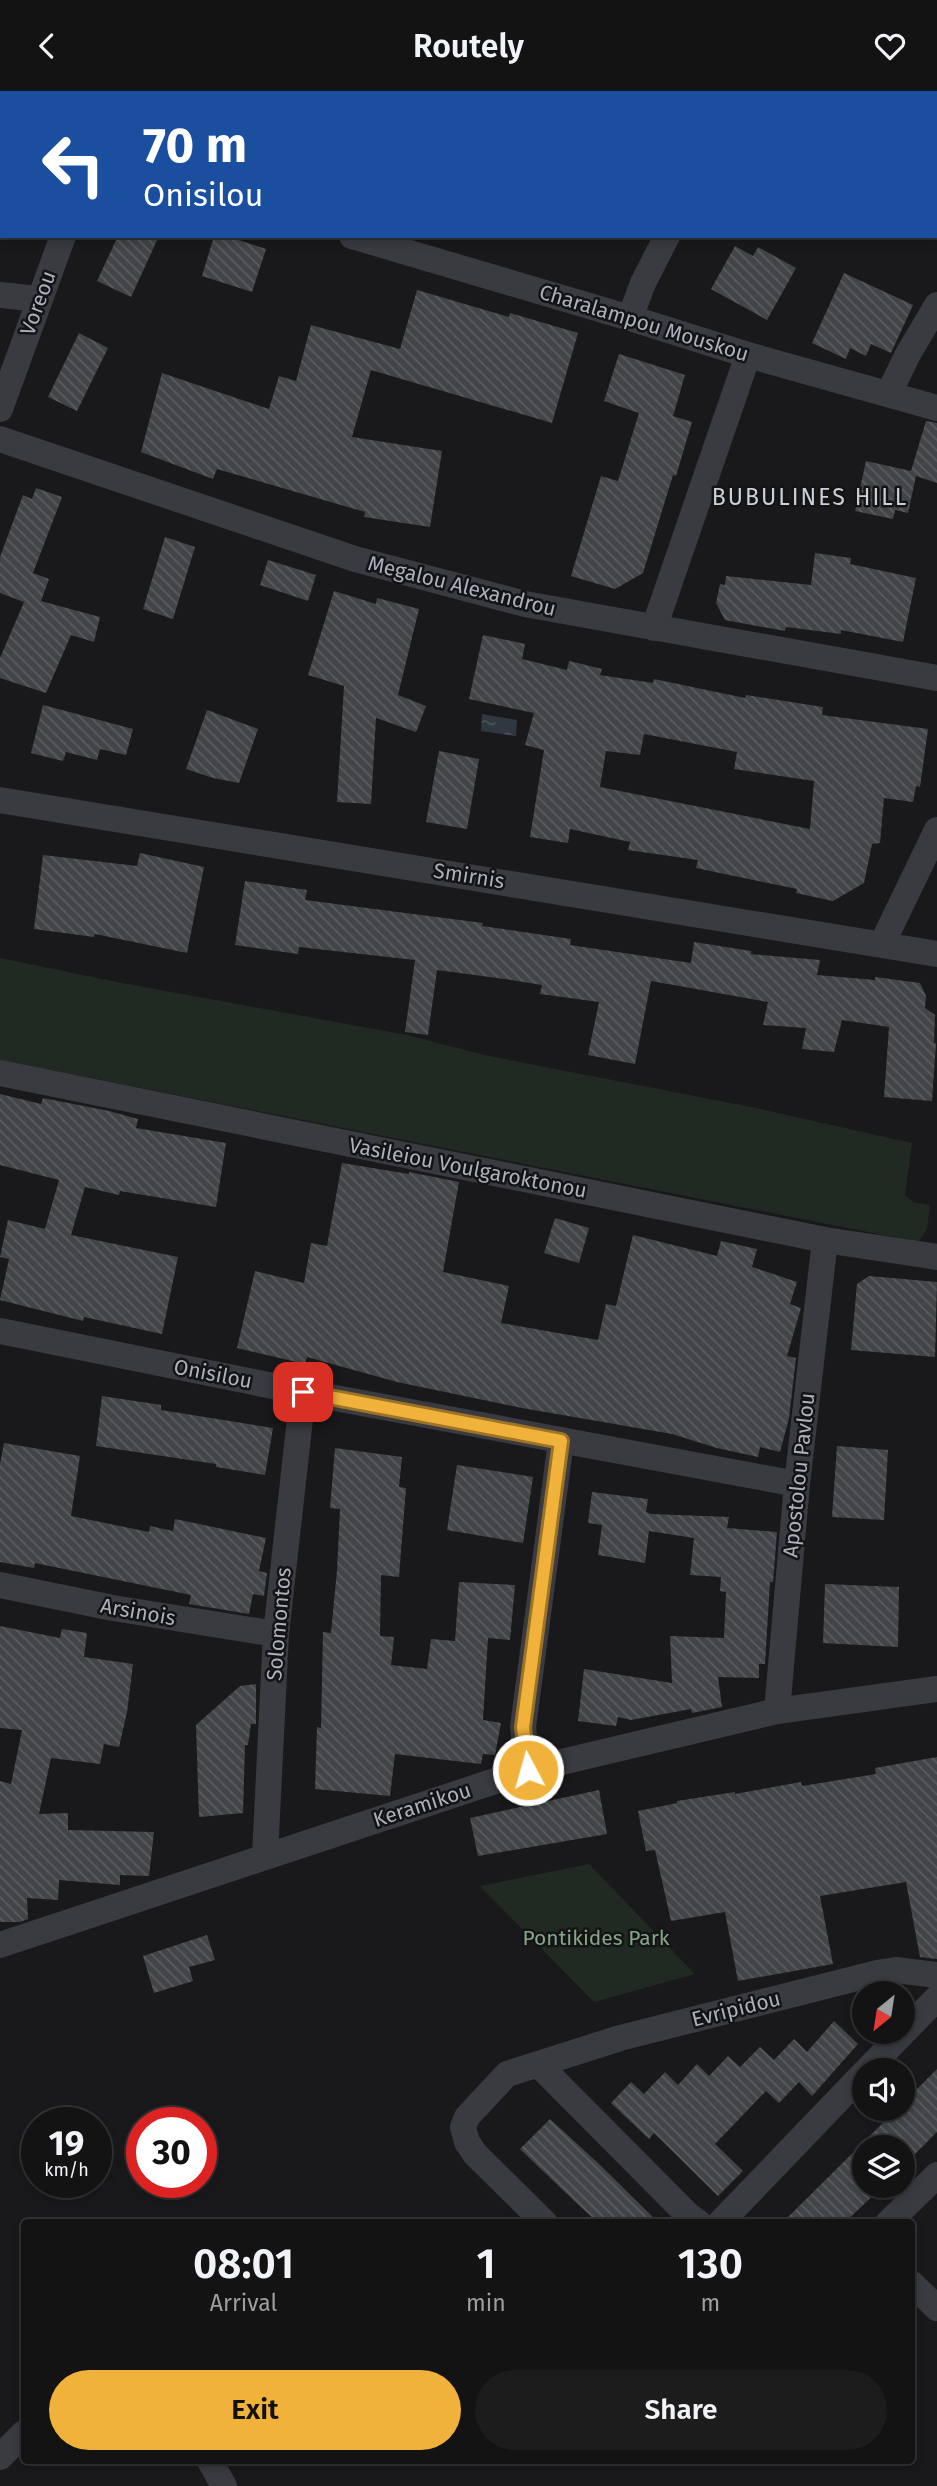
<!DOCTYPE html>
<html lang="en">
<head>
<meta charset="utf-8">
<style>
  :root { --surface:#131314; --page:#1c1c1d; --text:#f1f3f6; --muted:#9d9ea0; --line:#323234; --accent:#f1b23b }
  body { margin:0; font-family:"Fira Sans",sans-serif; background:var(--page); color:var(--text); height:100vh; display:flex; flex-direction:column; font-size:26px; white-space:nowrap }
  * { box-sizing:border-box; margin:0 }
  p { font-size:23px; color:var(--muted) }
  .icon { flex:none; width:38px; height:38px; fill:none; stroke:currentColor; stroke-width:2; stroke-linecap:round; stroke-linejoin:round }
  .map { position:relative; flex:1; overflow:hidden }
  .details { position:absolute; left:21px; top:2128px; width:894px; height:245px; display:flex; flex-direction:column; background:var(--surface); border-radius:7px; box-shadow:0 4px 10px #0003,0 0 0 2px var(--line) }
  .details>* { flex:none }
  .banner { position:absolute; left:0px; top:0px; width:938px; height:147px; box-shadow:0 4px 10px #0003,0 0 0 2px var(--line); background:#1a4fa0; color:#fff; overflow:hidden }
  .needle { width:46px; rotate:210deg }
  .tools { position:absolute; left:852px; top:1890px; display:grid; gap:14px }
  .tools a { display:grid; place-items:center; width:63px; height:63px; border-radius:50%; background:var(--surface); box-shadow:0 4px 10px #0003,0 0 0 2px var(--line); font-size:35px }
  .speed { position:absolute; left:21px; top:2016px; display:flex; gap:14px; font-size:35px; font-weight:700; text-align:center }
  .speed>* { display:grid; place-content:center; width:91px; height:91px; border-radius:50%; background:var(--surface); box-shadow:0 4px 10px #0003,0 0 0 2px var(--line); line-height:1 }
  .speed small { font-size:18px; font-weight:400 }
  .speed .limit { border:10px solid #d22; background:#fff; color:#111 }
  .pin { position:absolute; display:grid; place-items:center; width:60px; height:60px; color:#fff; margin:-30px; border-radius:14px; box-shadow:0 4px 10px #0006 }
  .me { position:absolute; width:77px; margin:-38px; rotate:354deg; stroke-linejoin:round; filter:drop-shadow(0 0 5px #0008) }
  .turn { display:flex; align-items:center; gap:24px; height:147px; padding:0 28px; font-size:32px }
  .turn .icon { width:91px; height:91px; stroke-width:2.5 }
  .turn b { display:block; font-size:49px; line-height:60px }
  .eta { display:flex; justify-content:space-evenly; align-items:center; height:119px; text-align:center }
  .eta b { font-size:42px; font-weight:600; line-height:49px }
  .primary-button { display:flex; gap:14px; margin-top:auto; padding:14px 28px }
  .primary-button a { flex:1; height:80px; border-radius:42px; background:var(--accent); color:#111; font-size:28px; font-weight:600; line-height:80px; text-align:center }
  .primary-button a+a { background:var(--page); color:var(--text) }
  header { display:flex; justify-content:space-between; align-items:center; height:91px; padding:0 28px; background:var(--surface); font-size:32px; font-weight:600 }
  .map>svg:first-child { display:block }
</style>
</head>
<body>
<header><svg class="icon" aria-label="back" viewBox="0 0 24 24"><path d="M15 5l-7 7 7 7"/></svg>Routely<svg class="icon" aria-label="heart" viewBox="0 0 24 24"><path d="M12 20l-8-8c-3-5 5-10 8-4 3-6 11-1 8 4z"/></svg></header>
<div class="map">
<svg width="937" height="2395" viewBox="0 0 937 2395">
  <defs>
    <pattern id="water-ripples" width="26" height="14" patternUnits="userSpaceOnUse" patternTransform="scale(1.75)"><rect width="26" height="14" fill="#2f3840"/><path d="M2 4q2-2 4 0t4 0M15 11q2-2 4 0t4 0" fill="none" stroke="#4a525a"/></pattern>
    <pattern id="building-back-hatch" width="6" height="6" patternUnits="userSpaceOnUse" patternTransform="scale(1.75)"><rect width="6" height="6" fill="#434448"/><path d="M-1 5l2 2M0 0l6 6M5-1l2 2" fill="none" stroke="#5b5c60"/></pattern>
  </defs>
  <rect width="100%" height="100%" fill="#19191b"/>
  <!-- green -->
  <path fill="#212a22" d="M0,867L117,891L407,944L489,965L751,1016L912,1052L905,1104L913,1111L930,1114L927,1138L918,1151L0,969Z
    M589,1773L695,1883L594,1911L480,1795Z"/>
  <!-- water -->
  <path fill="url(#water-ripples)" d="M482,623L517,629L516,645L481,640Z"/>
  <!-- building -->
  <path fill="url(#building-back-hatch)" fill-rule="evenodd" d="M118,145H159L131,206L97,190Z
    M214,145H227L266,158L252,201L202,185Z
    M735,155L753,165L758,156L796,177L767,229L711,198Z
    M844,182L913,214L891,262L871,253L866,265L850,257L846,268L812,252Z
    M417,199L509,226L510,222L578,242L552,332L371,279L352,346L442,360L430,436L364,426L365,421L217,378L213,388L141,361L162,282L269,318L279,285L296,290L311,234L400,258Z
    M79,242L108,257L77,320L48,306Z
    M619,263L685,284L673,325L692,331L676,385L673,384L643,482L615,498L571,485L601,385L618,390L639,322L604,310Z
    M926,330L937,332V392L916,385L908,422L895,419L893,428L855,420L866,370L911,380Z
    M36,397L62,406L33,482L49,488L41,510L100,526L94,551L71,544L46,602L0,587V567L24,511L0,502V466L23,404L32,408Z
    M165,446L195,456L173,528L143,518Z
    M815,462L851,467L850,473L916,487L903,551L841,539V543L786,536L785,540L725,529L716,512L720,493L725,494L726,485L811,494Z
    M268,469L316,484L308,510L260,494Z
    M334,500L376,513L377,507L419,518L398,604L426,615L416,641L376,627L371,713L337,711L344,595L308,584Z
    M483,544L525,553L522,568L567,579L569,570L602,578L600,584L653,592L654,588L745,607L746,604L823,616L822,624L928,638L920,696L916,695L913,711L884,707L880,752L872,753L864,792L833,810L796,802L797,798L696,777L698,769L628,759L630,751L570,738L568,752L530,746L544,659L525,654L534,622L469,608ZM644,643L737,661L734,678L814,690L810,738L600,696L606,660L640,664Z
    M43,614L133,638L126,664L100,658L97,669L66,661L63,670L31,662Z
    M207,619L258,638L239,692L213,687L186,678Z
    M439,660L479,668L467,738L426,731Z
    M140,762L204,776L187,862L95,843L94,846L34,838L43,764L137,775Z
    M245,790L307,799L305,809L483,832L482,835L571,848L570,854L691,872L694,851L751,860V863L820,869L817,884L875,889V886L920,892L926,905L925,917L935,924L934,952H936L932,1010L884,1006L889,936L842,929L834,961L802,958L806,937L763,934L768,911L651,890L635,973L588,964L599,911L540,903L542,894L511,889L437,879L428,944L405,941L415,869L299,856L298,863L235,854Z
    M0,1003L41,1013L43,1007L109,1020L138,1028L136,1037L226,1052L216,1116L120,1100L119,1104L85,1096L71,1144L178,1166L162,1243L84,1226L83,1230L0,1209L9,1168L0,1166L8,1129L45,1138L59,1089L0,1074Z
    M342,1072L409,1083V1081L459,1091L443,1181L509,1195L501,1232L598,1249L606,1213L616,1215L633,1144L717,1165L721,1150L757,1158L752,1176L797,1191L790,1213L801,1217L787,1265L796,1267L789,1327L780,1361L760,1356L758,1366L717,1357L672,1343L522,1317L397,1291L307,1266L305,1273L237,1257L255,1180L304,1192L311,1152L327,1155Z
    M555,1127L589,1137L579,1172L544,1162Z
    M869,1185L937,1191L935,1266L851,1259L857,1193Z
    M102,1305L161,1314V1319L273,1337L265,1384L216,1376V1373L96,1355Z
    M4,1352L80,1365L71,1425L149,1441L150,1435L173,1440L175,1428L266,1447L259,1480L267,1482L264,1505L253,1503L249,1523L189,1513L191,1504L35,1472L34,1477L0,1471V1373Z
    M837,1355L888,1359L884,1429L832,1426Z
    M335,1357L402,1366L399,1396L406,1397L399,1486L381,1484L380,1545L394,1546L391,1574L427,1578L431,1548L455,1550L459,1491L515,1494L510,1549L488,1547L483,1629L501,1632L495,1664L483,1663L481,1673L395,1663L390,1705L315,1698L317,1636L321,1637L323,1541L331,1542L337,1479L340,1418L330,1417Z
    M457,1374L533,1386L523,1452L447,1439Z
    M592,1401L648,1408L646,1421L651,1423L729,1426L727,1437L777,1441L773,1491H770L765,1573H759V1587L718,1586L722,1616L692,1622L691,1618L631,1629L618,1626L616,1635L578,1630L584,1578L672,1592L670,1545L724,1547L726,1501L720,1500L721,1486L690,1484L694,1447L649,1440L645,1472L598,1464L602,1434L588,1432Z
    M825,1493L899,1496L898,1556L823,1552Z
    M0,1535L60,1547L62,1538L87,1542L84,1566L133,1573L127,1621L119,1656L104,1653L100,1673L51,1667L39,1723L68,1722V1739L154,1741L149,1785L120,1784V1794L59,1789L58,1809L27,1807L28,1828L20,1831H0V1690L11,1693L22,1639L0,1637Z
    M256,1593V1633H251L248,1654H245L243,1722L199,1726L196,1634L240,1595Z
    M937,1666V1868L920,1866L906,1791L820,1805L833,1873L738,1890L725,1821L671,1830L655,1759L646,1760L638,1720L677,1712V1710L735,1701V1703L801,1691L802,1695L876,1683L875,1677Z
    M599,1699L607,1743L478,1765L470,1727Z
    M207,1844L215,1869L189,1876L193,1890L154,1902L143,1865Z
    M834,1930L858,1953L812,2005L799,1991L779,2012L766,2000L715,2053L743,2080L718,2105L654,2042L649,2048L611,2012L631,1991L644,2003L665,1981L678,1994L697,1973L709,1985L728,1965L740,1976L760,1956L774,1969L794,1948L807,1961Z
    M937,1978V2041L903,2075V2056H864V2095H883L879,2099L844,2132H782L897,2018H903V2012Z
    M550,2028L598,2072L659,2132H598L566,2102L520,2058Z"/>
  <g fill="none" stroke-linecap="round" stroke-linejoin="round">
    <!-- minor -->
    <path stroke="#3a3b40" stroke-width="26" d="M113,2L114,0
      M741,2L742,0
      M352,145L630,227L748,264L937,317
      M0,204L39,208
      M630,227L643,192L667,145
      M889,302L908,263L937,214
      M0,318L63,145
      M0,348L355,468L525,513L937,587
      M654,537L748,264
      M0,709L937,863
      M882,853L937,739
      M0,982L825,1149L937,1166
      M0,1240L303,1301L797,1393
      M0,1494L113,1517L276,1543
      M777,1620L797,1393L825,1149
      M528,1679L523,1636L561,1350
      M265,1765L276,1543L303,1301
      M0,1854L528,1679L777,1620L937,1598
      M538,1973L688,2124L699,2132
      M867,1979L937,1907
      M545,2132L475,2063L467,2051L463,2036L467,2026L507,1983L620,1947L877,1882L896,1879L937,1884
      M720,2132L864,1982
      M888,2132L937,2084
      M912,2193L937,2217
      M0,2366L24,2342
      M210,2370L224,2395"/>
  </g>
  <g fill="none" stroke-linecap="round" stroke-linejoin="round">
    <defs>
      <path id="route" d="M303,1301L561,1350L523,1636L528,1679"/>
    </defs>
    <!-- route casing -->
    <use href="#route" stroke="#9d7426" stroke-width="18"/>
    <!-- route -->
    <use href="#route" stroke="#f1b23b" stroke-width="12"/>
  </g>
  <g text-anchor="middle" stroke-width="5" stroke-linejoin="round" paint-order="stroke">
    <!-- street labels -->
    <g font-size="21" fill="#acb0bb" stroke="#141416">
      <text transform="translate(38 212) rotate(-70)" y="7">Voreou</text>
      <text transform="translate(644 232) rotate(17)" y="7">Charalampou Mouskou</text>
      <text transform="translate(462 495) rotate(14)" y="7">Megalou Alexandrou</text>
      <text transform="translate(469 785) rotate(9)" y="7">Smirnis</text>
      <text transform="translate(468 1077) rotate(11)" y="7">Vasileiou Voulgaroktonou</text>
      <text transform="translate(213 1283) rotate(11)" y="7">Onisilou</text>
      <text transform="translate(799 1384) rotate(-84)" y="7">Apostolou Pavlou</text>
      <text transform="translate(138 1521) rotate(10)" y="7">Arsinois</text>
      <text transform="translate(279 1533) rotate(-85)" y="7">Solomontos</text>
      <text transform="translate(422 1714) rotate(-18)" y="7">Keramikou</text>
      <text transform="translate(736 1918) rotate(-14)" y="7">Evripidou</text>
    </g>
    <!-- park labels -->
    <g font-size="21" fill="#83a685" stroke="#141416">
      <text x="596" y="1854">Pontikides Park</text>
    </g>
    <!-- neighbourhood labels -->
    <g font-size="23" letter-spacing="2" fill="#cdcfd7" stroke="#141416">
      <text x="810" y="414">BUBULINES HILL</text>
    </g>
  </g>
</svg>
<div class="tools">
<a><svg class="needle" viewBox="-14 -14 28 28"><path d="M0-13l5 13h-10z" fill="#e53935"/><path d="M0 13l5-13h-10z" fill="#9d9ea0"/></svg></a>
<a><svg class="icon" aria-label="sound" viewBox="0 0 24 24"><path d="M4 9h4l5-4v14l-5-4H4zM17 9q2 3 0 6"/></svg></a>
<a><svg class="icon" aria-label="layers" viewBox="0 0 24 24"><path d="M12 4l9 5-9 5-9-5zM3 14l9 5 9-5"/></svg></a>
</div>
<div class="speed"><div>19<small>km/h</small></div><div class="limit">30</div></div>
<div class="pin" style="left:303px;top:1301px;background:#d93025"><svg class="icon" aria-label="arrive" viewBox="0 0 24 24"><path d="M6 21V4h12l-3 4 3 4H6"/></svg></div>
<svg class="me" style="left:528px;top:1679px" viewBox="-20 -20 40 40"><circle r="17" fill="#f1b23b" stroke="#fff" stroke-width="3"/><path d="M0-11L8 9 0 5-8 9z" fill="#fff"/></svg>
<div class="banner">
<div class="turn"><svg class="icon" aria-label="left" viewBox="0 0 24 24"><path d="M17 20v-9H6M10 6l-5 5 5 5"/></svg><div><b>70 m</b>Onisilou</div></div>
</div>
<section class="details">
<div class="eta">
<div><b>08:01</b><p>Arrival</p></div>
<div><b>1</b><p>min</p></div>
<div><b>130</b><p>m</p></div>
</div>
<div class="primary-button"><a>Exit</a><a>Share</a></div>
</section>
</div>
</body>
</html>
